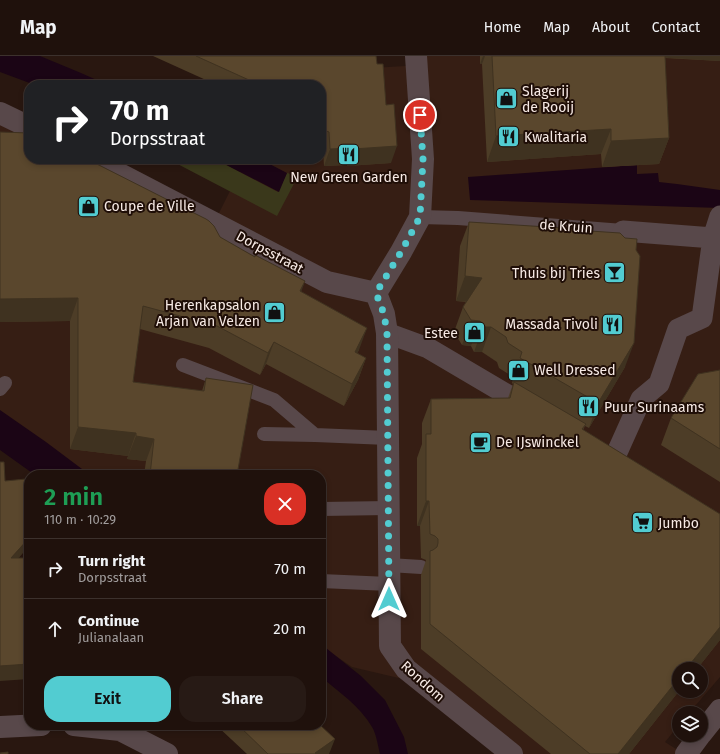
<!DOCTYPE html>
<html lang="en">
<head>
<meta charset="utf-8">
<style>
  :root { --surface:#1f110c; --page:#271a15; --text:#f1f3f6; --muted:#a19d9d; --line:#3c312d; --accent:#52ccd1 }
  body { margin:0; font-family:"Fira Sans",sans-serif; background:var(--page); color:var(--text); height:100vh; display:flex; flex-direction:column; font-size:15px; white-space:nowrap }
  * { box-sizing:border-box; margin:0 }
  p { font-size:13px; color:var(--muted) }
  .icon { flex:none; width:22px; height:22px; fill:none; stroke:currentColor; stroke-width:2; stroke-linecap:round; stroke-linejoin:round }
  .map { position:relative; flex:1; overflow:hidden }
  .sheet { position:absolute; left:24px; top:414px; width:302px; height:260px; display:flex; flex-direction:column; background:var(--surface); border-radius:16px; box-shadow:0 2px 6px #0003,0 0 0 1px var(--line) }
  .sheet>* { flex:none }
  .guide { position:absolute; left:24px; top:24px; width:302px; height:84px; border-radius:16px; box-shadow:0 2px 6px #0003,0 0 0 1px var(--line); background:#202124; color:#fff; overflow:hidden }
  .controls { position:absolute; left:672px; top:606px; display:grid; gap:8px }
  .controls a { display:grid; place-items:center; width:36px; height:36px; border-radius:50%; background:var(--surface); box-shadow:0 2px 6px #0003,0 0 0 1px var(--line); font-size:20px }
  .pin { position:absolute; display:grid; place-items:center; width:34px; height:34px; color:#fff; margin:-17px; border:2px solid #fff; border-radius:50%; box-shadow:0 1px 4px #0007 }
  .me { position:absolute; width:44px; margin:-22px; rotate:0deg; stroke-linejoin:round; filter:drop-shadow(0 0 3px #0008) }
  .turn { display:flex; align-items:center; gap:14px; height:84px; padding:0 20px; font-size:18px }
  .turn .icon { width:52px; height:52px; stroke-width:2.5 }
  .turn b { display:block; font-size:28px; line-height:34px }
  .round { display:grid; place-items:center; flex:none; width:42px; height:42px; border-radius:16px; background:var(--page) }
  .summary { display:flex; align-items:center; justify-content:space-between; height:68px; padding:0 20px }
  h1 { font-size:24px; font-weight:600; line-height:30px; color:#1e9e55 }
  .primary-button { display:flex; gap:8px; margin-top:auto; padding:8px 20px }
  .primary-button a { flex:1; height:46px; border-radius:16px; background:var(--accent); color:#111; font-size:16px; font-weight:600; line-height:46px; text-align:center }
  .primary-button a+a { background:var(--page); color:var(--text) }
  ul { padding:0; list-style:none }
  li { display:flex; align-items:center; gap:12px; height:60px; padding:0 20px; border-top:1px solid var(--line) }
  li div { flex:1 }
  li b { display:block; font-size:15px }
  li em { font-style:normal }
  header { display:flex; align-items:center; gap:24px; box-sizing:border-box; height:56px; padding:0 20px; background:var(--surface); border-bottom:1px solid var(--line) }
  header strong { font-size:19px }
  nav { display:flex; gap:22px; margin-inline-start:auto; font-size:14px }
  .map>svg:first-child { display:block }
</style>
</head>
<body>
<header>
<strong>Map</strong>
<nav><a>Home</a><a>Map</a><a>About</a><a>Contact</a></nav>
</header>
<div class="map">
<svg width="720" height="698" viewBox="0 0 720 698">
  <rect width="100%" height="100%" fill="#291710"/>
  <!-- built -->
  <path fill="#361e14" fill-rule="evenodd" d="M422,0H720V621L689,657H679V669L665,686L684,698H522L441,632L352,611L321,590V419H80L0,363V58L29,73V103L213,169L246,103H321V29L288,17L422,9ZM679,613H701V635H679Z"/>
  <!-- green -->
  <path fill="#3a381b" d="M168,103H215L278,136L287,117L298,120L277,160Z"/>
  <!-- water -->
  <path fill="#1b0515" d="M0,0H40L81,17L108,29H35L0,16Z
    M215,103H260L287,117L279,136Z
    M637,109V118L658,117L659,126L677,128L720,134V152L470,144L468,121Z
    M0,354L46,386L90,419H35L0,394Z
    M321,588L361,620L385,644L404,681L408,698H380C378,690 376,677 372,671C360,650 339,636 321,621Z"/>
  <g fill="none" stroke-linecap="round" stroke-linejoin="round">
    <!-- service -->
    <path stroke="#58484a" stroke-width="14" d="M420,161L458,162L623,175
      M183,309L274,344L315,379
      M0,333L5,327
      M264,378L315,379L388,382
      M321,453L389,452
      M389,509L421,511
      M321,525L389,528"/>
    <!-- pedestrian -->
    <path stroke="#58484a" stroke-width="21" d="M623,175L713,182L720,179
      M387,277L428,292L533,354
      M615,401L641,343L659,328L678,273L702,262L713,182L720,160"/>
    <!-- minor -->
    <path stroke="#58484a" stroke-width="22" d="M74,669L120,674L167,698
      M0,671L41,669"/>
    <!-- tertiary -->
    <path stroke="#58484a" stroke-width="22" d="M0,57L29,71
      M91,103L327,226L376,237
      M376,237L384,258L387,277L390,590L406,613L512,698
      M376,237L401,196L420,161L423,103L416,0
      M701,678L720,654
      M686,698L700,679"/>
  </g>
  <!-- wall -->
  <path fill="#4d3d27" d="M153,0H376L377,8L386,49L391,107L347,110V109L324,110L323,93L321,92V29H217Z
    M480,0H720V5L665,2L669,82L659,108L602,111L601,98L487,106L482,8H480Z
    M0,76L220,181L301,236L359,294L357,297L366,302L358,324L344,350L266,308L260,319L209,292L140,273L133,326L202,335L206,322L237,419H144L146,405L127,403L128,400L70,393V265L0,266Z
    M469,166L625,311L589,372L585,370L583,374L720,458V584L697,613H679V635L629,698H551L421,593V519L426,504L421,502L420,470H417V402L422,388V367L431,343L508,342L513,328L512,327L513,321L499,312L497,306L482,296H474L471,290L462,289L454,276L463,251L466,246L456,245L460,190Z
    M720,314V426L661,389L671,362Z
    M216,669H320L329,698H247Z"/>
  <!-- shaded-wall -->
  <path fill="#3f3220" d="M483,0H485L482,8H480Z
    M654,0H720V5L654,1Z
    M611,73L601,98L487,106L496,80Z
    M669,82L659,108L602,111L611,85Z
    M397,90L391,107L347,110L353,93Z
    M353,92L347,109L324,110L330,93Z
    M465,220L482,222L474,246L456,245Z
    M305,225L297,248L300,235Z
    M78,242L70,265L0,266V243Z
    M471,264L480,265L471,290L462,289Z
    M483,271H491L482,296H474Z
    M367,272L359,294L347,319L355,296Z
    M274,286L266,308L260,319L268,297Z
    M634,287L625,311L589,372L598,347Z
    M366,302L358,324L344,350L352,328Z
    M78,371L136,377L128,400L70,393Z
    M136,380L154,383L146,405L127,403Z
    M426,445H429L420,470H417Z
    M29,482V490L5,518L11,502Z
    M720,571V584L697,613H686Z
    M29,608V623L0,625V610Z
    M679,622V635L629,698H618Z
    M335,683L329,698H315V697Z"/>
  <!-- building -->
  <path fill="#5a472d" stroke="#3f3220" d="M196,0H376L377,8H383L386,49L394,48L397,90L353,93V92L330,93L329,76L321,73V29H260Z
    M492,0H665L669,82L611,85V73L496,80Z
    M0,76L29,77V103H87L166,143L206,163L209,165L214,170L220,181L255,201V199L305,225L300,235L367,272L355,296L366,302L352,328L274,286L268,297L217,270L143,250L133,326L204,335L206,322L253,329L237,419H150L154,383L136,380V377L78,371V242L0,243Z
    M469,166L563,172H571L575,174L620,177L625,182L637,183L636,194L640,200L634,287L598,347L520,302L522,296L508,287L506,281L491,271H483L480,265L471,264L463,251L482,222L465,220Z
    M720,314V393L671,362L698,318Z
    M514,326L586,368L582,373L720,458V571L686,613H679V622L618,698H590L430,568V495L433,494L437,491L438,487V483L435,480L430,478L429,445H426V378H431V343L510,342Z
    M0,406H4L5,425L26,423L29,459V482L11,502H29V608L0,610Z
    M238,669H320L335,683L315,697L316,698H268Z
    M8,696V698H0V697Z"/>
  <g fill="none" stroke-linecap="round" stroke-linejoin="round">
    <!-- route -->
    <path stroke="#52ccd1" stroke-width="7" stroke-dasharray="0 12.6" d="M389,543L387,277L384,258L376,237L401,196L420,161L423,103L420,59"/>
  </g>
  <!-- icons -->
  <defs>
    <symbol id="shop-square" viewBox="-11 -11 22 22"><rect x="-9" y="-9" width="18" height="18" rx="4" fill="#52ccd1" stroke="#1f0e07"/><path d="M-5-2.5h2.3a2.7 3.5 0 0 1 5.4 0H5L5.5 6h-11ZM-1.5-2.5h3a1.5 2.3 0 0 0-3 0Z" fill="#111"/></symbol>
    <symbol id="restaurant-square" viewBox="-11 -11 22 22"><rect x="-9" y="-9" width="18" height="18" rx="4" fill="#52ccd1" stroke="#1f0e07"/><path d="M-5-6h1v4h1v-4h1v4h1v-4h1v5L-1.5 .5V6h-2V.5L-5-1ZM5-6V6H3V1.5H1.5Q1.5-4 5-6Z" fill="#111"/></symbol>
    <symbol id="bar-square" viewBox="-11 -11 22 22"><rect x="-9" y="-9" width="18" height="18" rx="4" fill="#52ccd1" stroke="#1f0e07"/><path d="M-6-5H6L.8 .8V4.5H3.5V6h-7V4.5H-.8V.8Z" fill="#111"/></symbol>
    <symbol id="cafe-square" viewBox="-11 -11 22 22"><rect x="-9" y="-9" width="18" height="18" rx="4" fill="#52ccd1" stroke="#1f0e07"/><path d="M-5.5-4.5H6V0H3Q3 3.5 0 3.5H-2.5Q-5.5 3.5-5.5 0ZM3-3.2v2h1.7v-2ZM-6 4.5H4V6H-6Z" fill="#111"/></symbol>
    <symbol id="supermarket-square" viewBox="-11 -11 22 22"><rect x="-9" y="-9" width="18" height="18" rx="4" fill="#52ccd1" stroke="#1f0e07"/><path d="M-6-5.5h2.5l.6 2H6L4.5 2H-2.5L-4.4-4H-6ZM-1.5 3.2a1.3 1.3 0 1 0 .1 0ZM3 3.2a1.3 1.3 0 1 0 .1 0Z" fill="#111"/></symbol>
  </defs>
  <g fill-rule="evenodd">
    <use href="#shop-square" x="494" y="30" width="25" height="25"/>
    <use href="#restaurant-square" x="496" y="68" width="25" height="25"/>
    <use href="#restaurant-square" x="336" y="86" width="25" height="25"/>
    <use href="#shop-square" x="76" y="138" width="25" height="25"/>
    <use href="#bar-square" x="602" y="204" width="25" height="25"/>
    <use href="#shop-square" x="262" y="244" width="25" height="25"/>
    <use href="#restaurant-square" x="600" y="256" width="25" height="25"/>
    <use href="#shop-square" x="462" y="264" width="25" height="25"/>
    <use href="#shop-square" x="506" y="302" width="25" height="25"/>
    <use href="#restaurant-square" x="576" y="338" width="25" height="25"/>
    <use href="#cafe-square" x="468" y="374" width="25" height="25"/>
    <use href="#supermarket-square" x="630" y="454" width="25" height="25"/>
  </g>
  <g text-anchor="middle" stroke-width="4" stroke-linejoin="round" paint-order="stroke">
    <!-- poi labels -->
    <g font-size="14" fill="#f7eae5" stroke="#1f0e07" text-anchor="start">
      <text x="522" y="40">Slagerij<tspan x="522" dy="16">de Rooij</tspan></text>
      <text x="524" y="86">Kwalitaria</text>
      <text x="349" y="126" text-anchor="middle">New Green Garden</text>
      <text x="104" y="155">Coupe de Ville</text>
      <text x="600" y="222" text-anchor="end">Thuis bij Tries</text>
      <text x="260" y="254" text-anchor="end">Herenkapsalon<tspan x="260" dy="16">Arjan van Velzen</tspan></text>
      <text x="598" y="273" text-anchor="end">Massada Tivoli</text>
      <text x="458" y="282" text-anchor="end">Estee</text>
      <text x="534" y="319">Well Dressed</text>
      <text x="604" y="356">Puur Surinaams</text>
      <text x="496" y="391">De IJswinckel</text>
      <text x="658" y="472">Jumbo</text>
    </g>
    <!-- street labels -->
    <g font-size="14" fill="#f7eae5" stroke="#1f0e07">
      <text transform="translate(566 170) rotate(4)" y="5">de Kruin</text>
      <text transform="translate(270 196) rotate(28)" y="5">Dorpsstraat</text>
      <text transform="translate(423 625) rotate(42)" y="5">Rondom</text>
    </g>
  </g>
</svg>
<div class="controls">
<a><svg class="icon" aria-label="search" viewBox="0 0 24 24"><circle cx="10" cy="10" r="6"/><path d="M15 15l6 6"/></svg></a>
<a><svg class="icon" aria-label="layers" viewBox="0 0 24 24"><path d="M12 4l9 5-9 5-9-5zM3 14l9 5 9-5"/></svg></a>
</div>
<div class="pin" style="left:420px;top:59px;background:#d93025"><svg class="icon" aria-label="arrive" viewBox="0 0 24 24"><path d="M6 21V4h12l-3 4 3 4H6"/></svg></div>
<svg class="me" style="left:389px;top:543px" viewBox="-20 -20 40 40"><path d="M0-17L14 15 0 8-14 15z" fill="#52ccd1" stroke="#fff" stroke-width="4"/></svg>
<div class="guide">
<div class="turn"><svg class="icon" aria-label="right" viewBox="0 0 24 24"><path d="M7 20v-9h11M14 6l5 5-5 5"/></svg><div><b>70 m</b>Dorpsstraat</div></div>
</div>
<section class="sheet">
<div class="summary"><div><h1>2 min</h1><p>110 m · 10:29</p></div><a class="round" style="background:#d93025;color:#fff"><svg class="icon" aria-label="close" viewBox="0 0 24 24"><path d="M6 6l12 12M18 6L6 18"/></svg></a></div>
<ul>
<li><svg class="icon" aria-label="right" viewBox="0 0 24 24"><path d="M7 20v-9h11M14 6l5 5-5 5"/></svg><div><b>Turn right</b><p>Dorpsstraat</p></div><em>70 m</em></li>
<li><svg class="icon" aria-label="ahead" viewBox="0 0 24 24"><path d="M12 20V5M6 11l6-6 6 6"/></svg><div><b>Continue</b><p>Julianalaan</p></div><em>20 m</em></li>
</ul>
<div class="primary-button"><a>Exit</a><a>Share</a></div>
</section>
</div>
</body>
</html>
